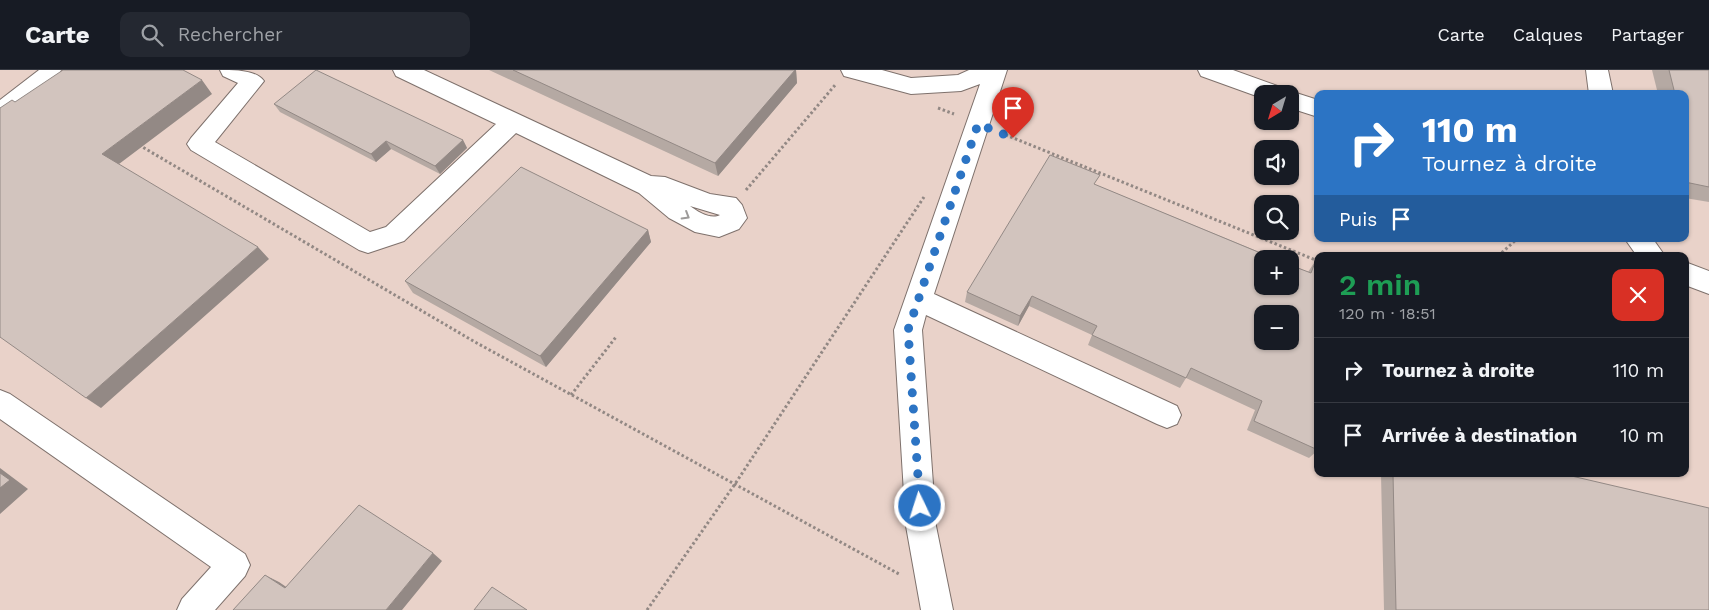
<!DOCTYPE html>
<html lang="fr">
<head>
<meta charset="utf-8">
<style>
  :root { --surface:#171b24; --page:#242831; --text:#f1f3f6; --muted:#9ea1a6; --line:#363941 }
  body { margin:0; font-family:"Work Sans",sans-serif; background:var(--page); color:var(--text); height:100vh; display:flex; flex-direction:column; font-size:19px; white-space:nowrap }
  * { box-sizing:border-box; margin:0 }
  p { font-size:16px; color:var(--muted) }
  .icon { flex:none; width:28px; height:28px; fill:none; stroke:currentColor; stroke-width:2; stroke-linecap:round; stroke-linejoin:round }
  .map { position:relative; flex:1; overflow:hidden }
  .sheet { position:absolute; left:1314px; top:182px; width:375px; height:225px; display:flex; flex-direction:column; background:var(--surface); border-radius:10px; box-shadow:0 1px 4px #0004 }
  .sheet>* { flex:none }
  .guide { position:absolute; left:1314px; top:20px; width:375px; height:152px; border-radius:10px; box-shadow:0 1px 4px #0004; background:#2c74c4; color:#fff; overflow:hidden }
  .needle { width:32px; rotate:218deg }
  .controls { position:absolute; left:1254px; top:15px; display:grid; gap:10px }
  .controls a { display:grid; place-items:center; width:45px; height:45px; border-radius:10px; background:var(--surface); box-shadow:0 1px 4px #0004; font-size:25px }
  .pin { position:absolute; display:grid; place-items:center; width:42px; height:42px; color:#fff; margin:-51px -21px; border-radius:50% 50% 50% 0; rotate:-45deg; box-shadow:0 0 5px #0007 }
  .pin .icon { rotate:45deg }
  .me { position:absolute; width:55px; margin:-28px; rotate:356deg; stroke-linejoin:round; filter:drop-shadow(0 0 4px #0008) }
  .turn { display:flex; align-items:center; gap:18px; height:105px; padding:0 25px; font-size:22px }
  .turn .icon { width:65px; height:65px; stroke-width:2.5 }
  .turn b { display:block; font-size:35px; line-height:42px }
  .then { display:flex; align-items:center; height:48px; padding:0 25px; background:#0003; gap:10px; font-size:19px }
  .round { display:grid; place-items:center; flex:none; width:52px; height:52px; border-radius:10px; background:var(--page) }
  .head { display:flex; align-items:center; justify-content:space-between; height:85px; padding:0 25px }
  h1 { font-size:30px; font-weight:600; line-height:38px; color:#1e9e55 }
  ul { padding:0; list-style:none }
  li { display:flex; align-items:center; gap:15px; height:65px; padding:0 25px; border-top:1px solid var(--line) }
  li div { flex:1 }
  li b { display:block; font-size:19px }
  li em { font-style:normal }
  header { display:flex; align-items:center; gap:30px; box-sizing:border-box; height:70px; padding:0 25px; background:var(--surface); border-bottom:1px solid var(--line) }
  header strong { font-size:24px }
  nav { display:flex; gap:28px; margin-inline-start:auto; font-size:18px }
  .search { width:350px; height:45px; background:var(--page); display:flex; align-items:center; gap:12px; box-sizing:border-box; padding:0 18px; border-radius:10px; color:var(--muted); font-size:19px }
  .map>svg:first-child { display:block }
</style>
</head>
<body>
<header>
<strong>Carte</strong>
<div class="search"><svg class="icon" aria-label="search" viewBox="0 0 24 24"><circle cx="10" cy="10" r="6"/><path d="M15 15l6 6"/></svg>Rechercher</div>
<nav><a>Carte</a><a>Calques</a><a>Partager</a></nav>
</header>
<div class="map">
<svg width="1709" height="540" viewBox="0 0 1709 540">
  <rect width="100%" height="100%" fill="#eddfd9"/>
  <!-- built -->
  <path fill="#e9d2c9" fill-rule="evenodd" d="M0,0H1709V540H0ZM1262,24H1290V51H1262ZM1318,24H1685V169H1318ZM1262,79H1290V106H1262ZM1262,134H1290V161H1262ZM1318,186H1685V404H1318ZM1262,189H1290V216H1262ZM1262,244H1290V271H1262Z"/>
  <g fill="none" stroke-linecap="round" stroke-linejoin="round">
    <defs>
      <path id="minor" d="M39,0H61L55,13L8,48L0,51V30Z
        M220,0C235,0 256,0 264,11L215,72L370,162L386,157L496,54L396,6L393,0H424L651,106L665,107L710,124L736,128L742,135L747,148L739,159L719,167L695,162L669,148L639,123L516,63L404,171L368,183L359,180L191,80L187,74L191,68L238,13L223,6ZM690,136L720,145C711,150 698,142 690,136Z
        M841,0H882L911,8L958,5L969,0H1007L934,224L1177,336L1181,345L1177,354L1167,358L1157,354L926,245L922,260L936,456L953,540H921L906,456L894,260L980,14L961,21L911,24L844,6Z
        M1198,0H1233L1283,18L1285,22L1290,21L1318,30V47L1290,38V24H1262V28L1201,6Z
        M1586,0H1608L1613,24H1589Z
        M1625,169H1653L1665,186H1637Z
        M1685,192L1709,201V224L1685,215Z
        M0,320L10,324L245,484L250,495L245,506L215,540H177L182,529L211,497L0,349Z"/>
    </defs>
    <!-- minor casing -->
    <use href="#minor" stroke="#7e716c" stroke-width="2"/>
    <!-- path -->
    <path stroke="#928884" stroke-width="3" stroke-dasharray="2.5 2.5" stroke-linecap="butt" d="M938,38L954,44
      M1001,63L1318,191
      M139,75L475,272L899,504
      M746,120L836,14
      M1498,186L1517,169
      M571,325L616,267
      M647,540L735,414L924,127"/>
    <!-- minor -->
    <use href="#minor" fill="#fff" fill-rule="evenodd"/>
  </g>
  <!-- wall -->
  <path fill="#b5a9a3" d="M489,0H796L797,13L718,106Z
    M1652,0H1709V132L1685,128V24H1658Z
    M274,34L463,70L467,78L440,104L391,79L376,92L280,42Z
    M1096,115L1308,202L1316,190L1318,191V380L1309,388L1247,360L1255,340L1186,308L1180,318L1088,275L1092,265L1029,236L1018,256L965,232L967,222Z
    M648,160L651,172L546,297L413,223L405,211Z
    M1381,404H1563L1709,540H1384Z"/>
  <!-- shaded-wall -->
  <path fill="#938985" d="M795,0H796L797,13L718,106L715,93Z
    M202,10L212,24L115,97L102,84Z
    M463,70L467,78L440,104L435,96Z
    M386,71L391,79L376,92L371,84Z
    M648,160L651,172L546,297L540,286Z
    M258,177L269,189L101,338L86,328Z
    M1032,226L1029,236L1018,256L1020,246Z
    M0,398L28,419L0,444Z
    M433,483L442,491L402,540H386Z
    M265,505L279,512L298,525L285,518Z"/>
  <!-- building -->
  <path fill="#d2c4be" stroke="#938985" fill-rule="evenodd" d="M63,0H183L202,10L102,84L258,177L86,328L0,267V38L12,30L15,32Z
    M316,0L463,70L435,96L386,71L371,84L274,34Z
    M513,0H795L715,93Z
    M1669,0H1709V117L1685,112V24H1675Z
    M1050,85L1100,105L1094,114L1275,189H1262V216H1290V195L1311,203L1316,190L1318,191V380L1254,351L1262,331L1191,298L1186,308L1092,265L1097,256L1032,226L1020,246L967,222ZM1262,244H1290V271H1262Z
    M521,97L648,160L540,286L405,211Z
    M0,403L10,410L0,418Z
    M1393,404H1563L1709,438V540H1396Z
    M359,435L433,483L386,540H233L265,505L285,518Z
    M492,517L527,540H474Z"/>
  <!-- one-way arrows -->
  <defs><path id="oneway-chevron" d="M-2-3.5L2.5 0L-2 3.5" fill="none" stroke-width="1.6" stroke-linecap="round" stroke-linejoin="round" transform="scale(1.25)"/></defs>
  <use stroke="#9d9b9a" href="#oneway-chevron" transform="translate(686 146) rotate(31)"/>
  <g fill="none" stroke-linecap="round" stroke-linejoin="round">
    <!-- route -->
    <path stroke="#2c74c4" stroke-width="9" stroke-dasharray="0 16.2" d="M920,436L908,260L978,54L1013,68"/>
  </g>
</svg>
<div class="controls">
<a><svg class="needle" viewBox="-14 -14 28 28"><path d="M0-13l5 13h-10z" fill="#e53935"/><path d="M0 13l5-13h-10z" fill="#9ea1a6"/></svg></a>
<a><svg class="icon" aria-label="sound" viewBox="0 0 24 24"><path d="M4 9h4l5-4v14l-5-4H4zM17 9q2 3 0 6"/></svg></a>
<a><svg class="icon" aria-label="search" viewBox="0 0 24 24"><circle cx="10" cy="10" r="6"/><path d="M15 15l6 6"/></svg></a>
<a>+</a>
<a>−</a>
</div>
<div class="pin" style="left:1013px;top:68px;background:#d93025"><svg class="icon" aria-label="arrive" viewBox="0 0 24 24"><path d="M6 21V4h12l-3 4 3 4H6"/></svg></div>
<svg class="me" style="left:920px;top:436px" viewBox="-20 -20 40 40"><circle r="17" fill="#2c74c4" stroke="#fff" stroke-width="3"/><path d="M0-11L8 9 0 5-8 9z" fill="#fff"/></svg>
<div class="guide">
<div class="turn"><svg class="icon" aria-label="right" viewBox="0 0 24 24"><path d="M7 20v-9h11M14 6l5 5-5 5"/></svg><div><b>110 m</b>Tournez à droite</div></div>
<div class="then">Puis<svg class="icon" aria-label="arrive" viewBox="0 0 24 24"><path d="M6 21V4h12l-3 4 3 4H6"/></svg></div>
</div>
<section class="sheet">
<div class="head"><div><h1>2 min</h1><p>120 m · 18:51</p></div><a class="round" style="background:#d93025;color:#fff"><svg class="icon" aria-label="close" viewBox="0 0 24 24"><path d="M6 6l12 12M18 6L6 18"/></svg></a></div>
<ul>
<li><svg class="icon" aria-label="right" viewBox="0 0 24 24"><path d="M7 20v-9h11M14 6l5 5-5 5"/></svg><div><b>Tournez à droite</b></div><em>110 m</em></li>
<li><svg class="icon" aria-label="arrive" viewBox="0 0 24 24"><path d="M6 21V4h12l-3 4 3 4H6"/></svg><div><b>Arrivée à destination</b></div><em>10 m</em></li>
</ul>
</section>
</div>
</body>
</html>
